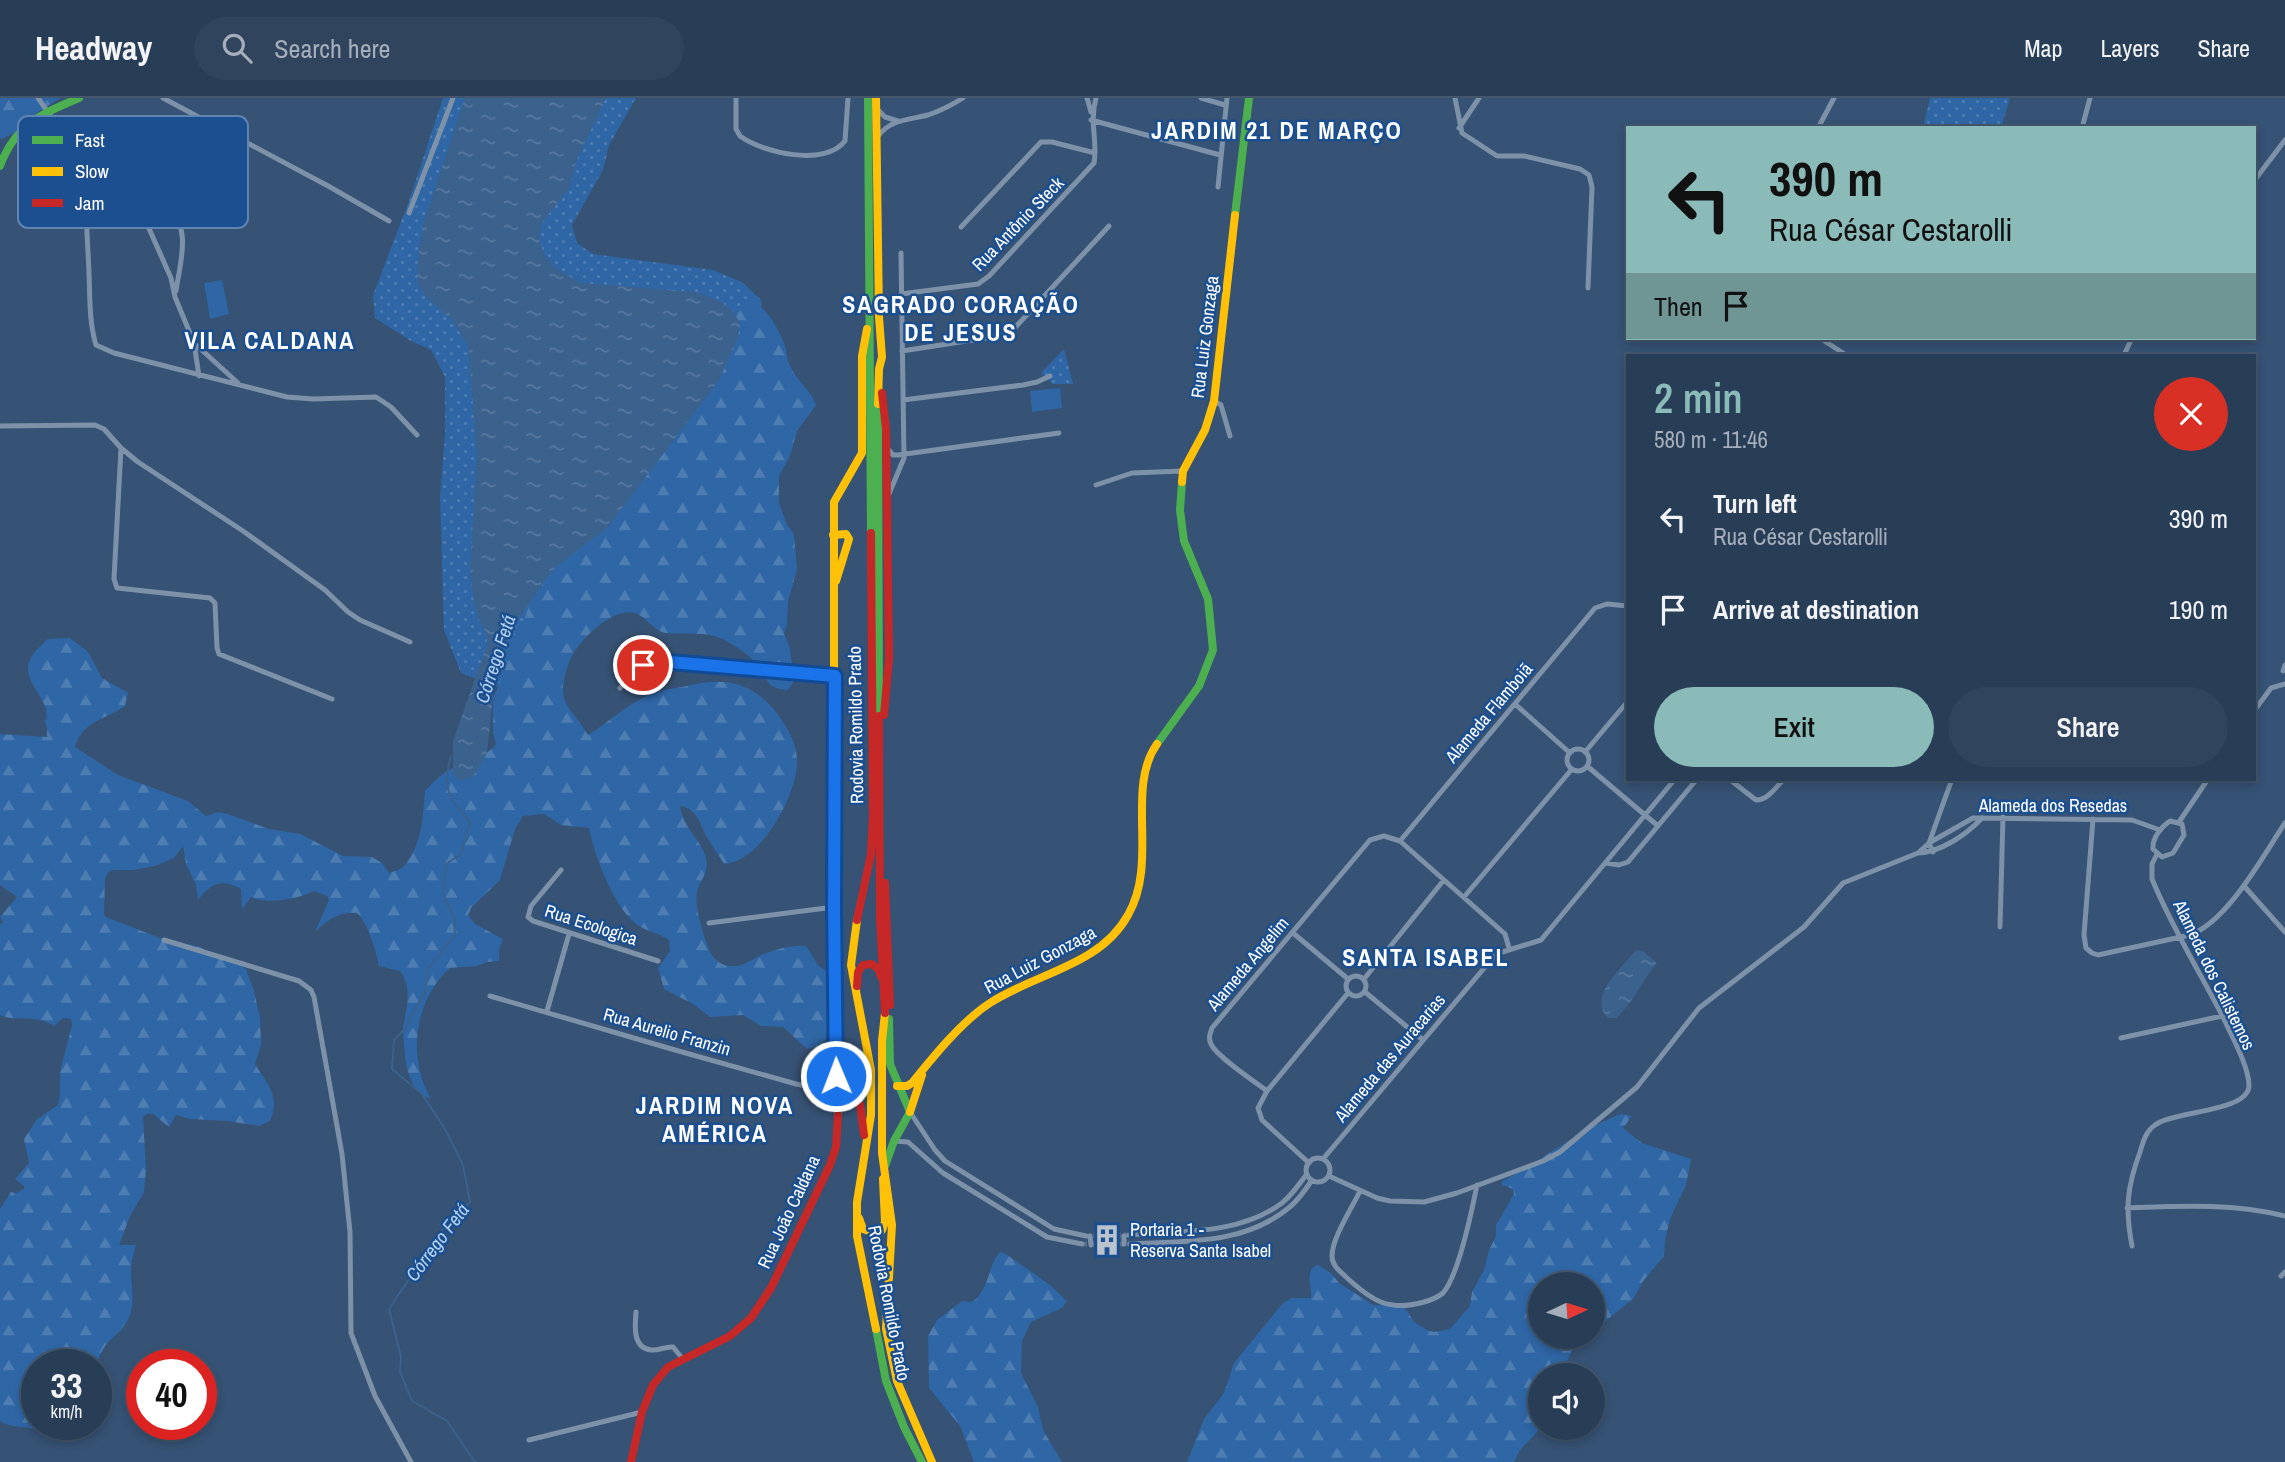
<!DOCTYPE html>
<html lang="en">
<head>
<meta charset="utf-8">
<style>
  :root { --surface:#283e57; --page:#30455d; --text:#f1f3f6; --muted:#a5aeba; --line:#44576d; --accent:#8bbbb9 }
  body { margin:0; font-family:"Archivo Narrow",sans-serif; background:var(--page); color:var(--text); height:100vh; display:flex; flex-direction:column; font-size:26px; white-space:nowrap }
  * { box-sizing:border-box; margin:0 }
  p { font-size:23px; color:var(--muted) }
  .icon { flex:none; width:38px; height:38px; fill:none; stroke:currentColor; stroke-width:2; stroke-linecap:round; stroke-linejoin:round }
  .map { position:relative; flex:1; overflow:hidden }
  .side { position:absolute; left:1626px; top:256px; width:630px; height:427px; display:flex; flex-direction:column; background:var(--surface); border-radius:0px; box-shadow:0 4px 10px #0003,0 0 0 2px var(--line) }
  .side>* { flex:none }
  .banner { position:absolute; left:1626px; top:28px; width:630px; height:214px; border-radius:0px; box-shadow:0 4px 10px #0003,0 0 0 2px var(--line); background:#8bbbb9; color:#111; overflow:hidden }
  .needle { width:46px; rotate:86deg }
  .buttons { position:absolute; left:1528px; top:1174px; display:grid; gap:14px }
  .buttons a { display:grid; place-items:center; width:77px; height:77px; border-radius:50%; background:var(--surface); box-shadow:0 4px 10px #0003,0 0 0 2px var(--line); font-size:35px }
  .speed { position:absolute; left:21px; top:1251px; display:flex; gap:14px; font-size:35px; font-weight:700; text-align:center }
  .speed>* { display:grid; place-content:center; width:91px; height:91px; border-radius:50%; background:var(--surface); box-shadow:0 4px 10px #0003,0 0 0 2px var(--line); line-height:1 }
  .speed small { font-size:18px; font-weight:400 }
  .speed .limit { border:10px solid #d22; background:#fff; color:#111 }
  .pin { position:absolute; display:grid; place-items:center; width:60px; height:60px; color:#fff; margin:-30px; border:4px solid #fff; border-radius:50%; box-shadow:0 2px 7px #0007 }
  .me { position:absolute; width:77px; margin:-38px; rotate:359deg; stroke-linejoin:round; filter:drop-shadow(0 0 5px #0008) }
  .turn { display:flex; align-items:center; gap:24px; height:147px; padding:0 28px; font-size:32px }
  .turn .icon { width:91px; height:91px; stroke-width:2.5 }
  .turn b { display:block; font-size:49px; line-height:60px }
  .then { display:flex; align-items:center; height:66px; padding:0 28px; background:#0003; gap:14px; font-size:26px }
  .round { display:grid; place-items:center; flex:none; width:74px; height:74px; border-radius:37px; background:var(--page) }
  .headline { display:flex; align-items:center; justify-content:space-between; height:119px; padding:0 28px }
  h1 { font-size:42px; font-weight:600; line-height:52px; color:var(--accent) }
  .cta { display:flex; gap:14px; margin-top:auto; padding:14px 28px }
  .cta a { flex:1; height:80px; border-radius:42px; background:var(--accent); color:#111; font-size:28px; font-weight:600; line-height:80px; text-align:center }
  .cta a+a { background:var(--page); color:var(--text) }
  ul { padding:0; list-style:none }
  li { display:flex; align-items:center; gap:21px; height:91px; padding:0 28px }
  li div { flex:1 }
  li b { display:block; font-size:26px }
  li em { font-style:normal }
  header { display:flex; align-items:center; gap:42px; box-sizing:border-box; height:98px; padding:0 35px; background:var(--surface); border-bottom:2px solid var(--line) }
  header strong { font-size:33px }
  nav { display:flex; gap:38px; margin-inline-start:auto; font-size:24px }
  .search { width:490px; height:63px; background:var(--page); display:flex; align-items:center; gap:18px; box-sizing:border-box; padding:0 24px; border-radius:38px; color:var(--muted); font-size:26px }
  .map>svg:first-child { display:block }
</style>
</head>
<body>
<header>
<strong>Headway</strong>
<div class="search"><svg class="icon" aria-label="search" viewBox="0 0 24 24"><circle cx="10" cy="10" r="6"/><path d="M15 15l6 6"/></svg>Search here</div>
<nav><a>Map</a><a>Layers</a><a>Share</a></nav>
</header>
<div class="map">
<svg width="2285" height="1364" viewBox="0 0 2285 1364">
  <defs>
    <pattern id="grass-dots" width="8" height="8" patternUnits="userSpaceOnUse" patternTransform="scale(1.75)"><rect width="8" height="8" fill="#2f66a5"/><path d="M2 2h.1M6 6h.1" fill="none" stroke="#4e7db2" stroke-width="1.8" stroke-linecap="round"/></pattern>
    <pattern id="forest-firs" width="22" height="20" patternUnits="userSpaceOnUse" patternTransform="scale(1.75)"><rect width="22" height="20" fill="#2f66a5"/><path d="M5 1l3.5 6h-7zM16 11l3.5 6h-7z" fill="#4e7db2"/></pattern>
    <pattern id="water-ripples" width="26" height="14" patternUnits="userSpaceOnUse" patternTransform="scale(1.75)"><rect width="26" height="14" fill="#3b618d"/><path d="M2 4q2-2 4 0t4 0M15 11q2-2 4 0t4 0" fill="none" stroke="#58799e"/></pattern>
  </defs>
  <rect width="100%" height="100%" fill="#365274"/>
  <!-- grass -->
  <path fill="url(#grass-dots)" d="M443,0H636L609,47L603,72L572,127L577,145L593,156L713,172L742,184L761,202L764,242L506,592L461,575L444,532L440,400L445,336V279L431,252L411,243L375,220L373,197L409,103Z
    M1930,0H2010L2001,30H1923Z
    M1064,251L1073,286H1053L1041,275Z"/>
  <!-- forest -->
  <path fill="url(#forest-firs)" d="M0,0H60L35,16L23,30L2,41L0,40Z
    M751,204C767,208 780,233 785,248C787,255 787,263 791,270C798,284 811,292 816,307L797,333L790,358L779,378V405L787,427L794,436L797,471L788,504L787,526L784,535L790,551L794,583L788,592C765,592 767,578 754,563C747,556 737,549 728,544C708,532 688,537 666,535C653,533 647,519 635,515C612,508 574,546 568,567C555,607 570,606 588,637C609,624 627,606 651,596C662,591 675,591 687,588C730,577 758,586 783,624C791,637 797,648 797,664C797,697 761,764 724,766C719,757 713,750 708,741C700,728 698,710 680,708C684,732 702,742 706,760C709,779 699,781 697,795C694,807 705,846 712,857C716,863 722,867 729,868C741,870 749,863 759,858C773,852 791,847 806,848L818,867L827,874L829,919L826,941L818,948L807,951L783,929L761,928L743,917L710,919L693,906L664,891L658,870L670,853L669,842C659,835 649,834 639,828C615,813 594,757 589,730L561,727L544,716L523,718L515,731L500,782L471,810L468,817L475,826L503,841L499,852V863L487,864L477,868L450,870C414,902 407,960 431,1001C408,992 406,968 404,947C404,940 402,931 404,925C407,906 412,890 400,873L379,868C376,853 368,825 357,815C338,813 327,823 315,834L329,802L327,798L314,793C297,801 269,807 251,799L242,812L241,791C222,780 211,785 198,802L196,787L186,766L183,748L174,760L155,768L133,772H114L108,774L105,781L104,816L106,819L160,840L200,849L215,858L238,865L246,871L254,893L260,920L261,947L255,966C267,986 281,998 270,1023L259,1028L227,1023L190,1021L176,1017L169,1029L153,1016H147L143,1019L146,1071L144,1094L130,1118L119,1147H136C134,1155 131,1165 131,1173C131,1188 135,1203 130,1217C121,1241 102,1238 96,1271V1267H37V1326L45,1327L40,1333C27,1327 11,1331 0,1323V1111L11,1094L16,1095L24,1091V1088L15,1081L29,1065L24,1041L37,1021L58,1007L60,997V974L72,927L71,921L63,920L54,928C35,915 18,925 0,917V826L3,824L0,819L17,799L0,787V636L47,639V630L44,621L47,622C47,621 46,611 46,611C41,594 19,577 32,558C36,551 42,548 47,541L70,540L88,554L102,580L128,595L125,608C104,622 83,623 75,649L118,677L188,703L206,718L218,714L228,716L269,731L300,736L343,758L372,759L382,765L389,775C394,773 401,772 404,768C422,748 423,717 425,693C433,684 441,676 451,671C467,662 485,661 496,646L493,635V600L504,576L514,534L524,523L529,507L543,488L545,471L713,278L741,237V233L733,223L737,215Z
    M1621,1016L1632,1018L1623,1030L1642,1045L1691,1061L1686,1087L1670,1121L1665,1142L1664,1158L1644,1182L1633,1201L1593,1233L1592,1186H1540V1239H1585L1572,1252L1561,1277L1540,1278L1541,1330L1520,1352L1514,1364H1187L1204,1321L1224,1295L1234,1265L1283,1205L1292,1200H1311C1312,1189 1306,1179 1313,1169L1318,1167L1331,1175L1339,1185L1373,1207H1403L1414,1224L1427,1232L1434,1234L1450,1231L1470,1208L1472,1194L1484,1172L1489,1152L1496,1138V1127L1514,1096L1513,1091L1502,1087L1501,1084C1542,1063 1578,1032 1621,1016Z
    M1000,1154L1006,1156L1050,1187L1067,1203L1062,1210L1031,1224L1022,1243L1021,1275L1038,1309L1043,1332L1062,1364H974L960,1328L929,1290L928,1238L937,1222L962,1203L972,1204C990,1192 987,1168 1000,1154Z"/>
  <!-- pitch -->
  <path fill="#2f66a5" d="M222,182L229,216L210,221L204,185Z
    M1060,290L1062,310L1032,314L1030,293Z"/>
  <!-- water -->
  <path fill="url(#water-ripples)" d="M465,0H606L577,61L569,90L541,126L539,142L544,156L554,169L580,185L696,194L720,203L732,212L740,225L738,240L719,282L608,429L557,468L547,479L509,535L497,563L487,655L473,679L461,683L453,676V643L487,547V537L478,520L473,500L470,470L477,357L468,248L452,222L428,201L418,187L417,172L423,126Z
    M1636,852L1643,853L1657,865C1642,882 1632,907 1616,920H1608C1586,899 1623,869 1636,852Z"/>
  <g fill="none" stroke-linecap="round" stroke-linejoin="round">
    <!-- stream -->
    <path stroke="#3b618d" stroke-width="2" d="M451,658C441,690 449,700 470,724L461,756L446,766L443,797L454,819L455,837L428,871L425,894L404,932L394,942L392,971L422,996L445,1031L463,1067L470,1104L444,1129L389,1211L401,1259L400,1274L412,1303L447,1323L475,1364"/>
    <!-- street-tunnel -->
    <path stroke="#546c89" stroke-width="5" stroke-dasharray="5 2.5" stroke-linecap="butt" d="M1086,1138L1128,1137
      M1082,1146H1130"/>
    <!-- street -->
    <path stroke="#7d92a8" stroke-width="5" d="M38,0L91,75L111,97L130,109L147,126L171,180L175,199L194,245L199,278
      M163,0L330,89L389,123
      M736,0V31L740,38C763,55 825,69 845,43L848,0
      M1087,0L1091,14
      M1201,0L1225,7
      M1455,0L1462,35L1497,58H1524L1580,71L1589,77L1592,89L1588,190
      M877,11L885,19L898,23
      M1091,22L1220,57
      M1459,30L1479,0
      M1818,30L1834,0
      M2082,30L2090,0
      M878,38C891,21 909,22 928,17C940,13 952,7 963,0
      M81,59L168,109C192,131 180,164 176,193
      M91,75C83,107 88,142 89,175C90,199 89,224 96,247L114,255L287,299L313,301L376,299L391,309L417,337
      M2254,83L2285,42
      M1218,89L1227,0
      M409,115L453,0
      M961,129L1041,44H1052L1095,55
      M901,196L978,186L989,178L1094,65C1098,43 1089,26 1096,0
      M1820,240L1846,257
      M194,245L238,285
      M902,253L999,238L1012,233L1109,128
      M2124,257L2132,240
      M903,302L1023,287L1037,284L1050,278
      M1214,303L1221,307L1230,338
      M0,328L95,327L104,331L121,350L138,364L243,433L325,492L348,514L360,522L410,544
      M121,350L114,481L117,490L210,500L215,505L217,550L219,556L332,601
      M889,352L893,357H898L1059,335
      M1096,387L1132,375L1183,373
      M889,396L904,360L901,155
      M2283,573L2285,567
      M620,590L643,567L658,563L836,578
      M1515,606L1570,655
      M2254,613L2271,590L2285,586
      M1567 662a11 11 0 1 1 22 0a11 11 0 1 1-22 0Z
      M1585,654L1628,603
      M1587,668L1658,728
      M1729,681L1756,702C1768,702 1776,689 1784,681
      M2093,721L2084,837L2086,850L2092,855L2098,857L2190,837C2228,823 2263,758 2285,725
      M2170,723L2182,726L2184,737L2173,755L2162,759L2153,751C2152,740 2161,729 2170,723Z
      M2179,724L2208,681
      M1400,743L1595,510L1607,506L1628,508
      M1933,754L1929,745L1952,681
      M1918,755C1941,754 1966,737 1982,720
      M1606,765L1619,767L1628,764L1697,681
      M561,772L531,808L528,819L533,823L658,863
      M2244,788L2285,834
      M1464,799L1572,671
      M709,825L834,809
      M2000,829L2003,719
      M1293,835L1348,881
      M164,842L299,883L311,892L314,899L342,1056L350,1134L351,1235L375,1298L411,1364
      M1346 888a10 10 0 1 1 20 0a10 10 0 1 1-20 0Z
      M1364,881L1443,783
      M1365,894L1423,942
      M490,898L675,952L796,986L837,994
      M547,913L569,836
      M2121,940L2222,918
      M1267,993C1255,984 1216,958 1211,946C1208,940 1210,936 1212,930L1370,742L1384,738L1400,743L1505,836L1509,850
      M910,1014L935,1052L945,1063L1054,1131L1086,1138
      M894,1043L908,1044L943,1075L1047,1139L1082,1146
      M1306 1072a12 12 0 1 1 24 0a12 12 0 1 1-24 0Z
      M1323,1061L1496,856L1541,842L1675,681
      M1309,1065L1262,1022L1258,1010L1267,993L1348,895
      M1329,1078L1377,1100L1390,1103L1424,1104L1457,1095L1543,1063L1560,1054L1637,989L1699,910L1804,829L1843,785L1918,755L1929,745L1973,720L2132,722L2160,732
      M1360,1093C1352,1110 1332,1140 1332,1158C1332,1168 1340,1173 1346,1179C1372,1203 1389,1214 1424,1204C1431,1202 1437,1200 1443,1195C1459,1177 1472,1112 1477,1087
      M2127,1110C2181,1108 2232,1105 2285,1118
      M1129,1137C1180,1133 1239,1137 1282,1105C1292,1097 1299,1086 1307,1076
      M1090,1138L1091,1147
      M1124,1138V1146
      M1130,1146C1186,1143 1246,1147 1291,1108C1299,1101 1306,1091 1312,1082
      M2132,1148C2125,1111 2127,1089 2140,1054C2143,1044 2146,1033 2155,1027C2173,1013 2248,1014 2249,988C2249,969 2233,941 2225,923C2201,876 2172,830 2152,781V766L2157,756
      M2281,1178L2285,1174
      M636,1214C635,1227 632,1250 651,1252C659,1253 665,1248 673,1249L682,1260
      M529,1342L642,1314"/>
    <!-- fast -->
    <path stroke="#4caf50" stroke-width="8" d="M868,0L871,435
      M0,68C15,27 41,16 79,0
      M1235,117L1249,0
      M878,306L879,618
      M1157,646L1199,588L1213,552L1208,501L1184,443L1180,412L1182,384
      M834,714L838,1017
      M836,979L850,983L861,981L865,957
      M885,1068L894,1043L910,1014L890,966L889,921
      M876,1231L886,1283L904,1329L922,1364"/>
    <!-- slow -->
    <path stroke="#ffc107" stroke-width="8" d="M876,0L879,219L882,259L879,271L878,306
      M1182,384L1183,373L1205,332L1214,303L1235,117
      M833,437L846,436L849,441L836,483
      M834,714V404L862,355V258L867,231
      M857,822L851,867L871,972V1017L857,1104V1138L876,1231
      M885,915L882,943V1055L892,1127L886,1231L897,1283L932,1364
      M897,988H907L912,985C933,959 962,923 990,905C1036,875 1100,868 1128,817C1159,764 1125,691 1157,646
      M910,1014L922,977
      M859,1120L863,1131L875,1135L882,1132L885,1124L883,1081"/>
    <!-- jam -->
    <path stroke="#c62828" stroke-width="8" d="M882,295L886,331L889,560L884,617
      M879,618L880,820L885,915
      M885,785L890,907
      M857,822L871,756L873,716L871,435
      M857,888L858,874L863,867L872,866L879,872L881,879
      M838,1004L854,1002L860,1006L864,1037
      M631,1364L642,1314L653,1287L668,1269L730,1238L751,1220L771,1190L830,1067L836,1049L838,1017"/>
  </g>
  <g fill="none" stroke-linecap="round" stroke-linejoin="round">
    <defs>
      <path id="route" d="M643,567L658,563L835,578L834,808L836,978"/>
    </defs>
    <!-- route casing -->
    <use href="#route" stroke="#114b97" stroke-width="18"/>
    <!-- route -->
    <use href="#route" stroke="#1a73e8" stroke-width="12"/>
  </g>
  <!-- icons -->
  <defs>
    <symbol id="building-bare" viewBox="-9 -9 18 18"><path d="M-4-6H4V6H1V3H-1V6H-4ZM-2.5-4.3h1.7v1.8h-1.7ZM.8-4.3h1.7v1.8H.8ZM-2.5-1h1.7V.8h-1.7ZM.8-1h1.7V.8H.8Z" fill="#b9c2ce" stroke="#1b4f8f" stroke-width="2.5" paint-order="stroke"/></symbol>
  </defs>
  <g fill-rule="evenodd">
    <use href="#building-bare" x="1085" y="1120" width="44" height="44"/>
  </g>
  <g text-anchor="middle" stroke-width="5" stroke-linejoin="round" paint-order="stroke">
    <!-- street labels -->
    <g font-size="18" fill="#fff" stroke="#1b4f8f">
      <text transform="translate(1018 126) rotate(-46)" y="6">Rua Antônio Steck</text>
      <text transform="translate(1205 239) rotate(-83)" y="6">Rua Luiz Gonzaga</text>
      <text transform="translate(1489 615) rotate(-50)" y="6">Alameda Flamboiã</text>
      <text transform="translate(856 627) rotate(-91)" y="6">Rodovia Romildo Prado</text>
      <text x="2053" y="714">Alameda dos Resedas</text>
      <text transform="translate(591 827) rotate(18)" y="6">Rua Ecologica</text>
      <text transform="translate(1040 862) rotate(-28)" y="6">Rua Luiz Gonzaga</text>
      <text transform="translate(1248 866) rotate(-50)" y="6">Alameda Angelim</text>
      <text transform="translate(2214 877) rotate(64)" y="6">Alameda dos Calistemos</text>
      <text transform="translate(667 934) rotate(16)" y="6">Rua Aurelio Franzin</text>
      <text transform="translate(1390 960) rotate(-50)" y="6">Alameda das Auracarias</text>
      <text transform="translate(789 1114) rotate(-65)" y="6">Rua João Caldana</text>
      <text transform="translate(889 1205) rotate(79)" y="6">Rodovia Romildo Prado</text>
    </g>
    <!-- poi labels -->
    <g font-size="18" fill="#fff" stroke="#1b4f8f" text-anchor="start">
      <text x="1130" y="1138">Portaria 1 -<tspan x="1130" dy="21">Reserva Santa Isabel</tspan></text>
    </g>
    <!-- water labels -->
    <g font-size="19" font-style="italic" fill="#b5d3f5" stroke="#1b4f8f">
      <text transform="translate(495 561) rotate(-72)" y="7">Córrego Fetá</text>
      <text transform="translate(437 1144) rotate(-53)" y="7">Córrego Fetá</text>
    </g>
    <!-- district labels -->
    <g font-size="24" font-weight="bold" letter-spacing="2" fill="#fff" stroke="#1b4f8f">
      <text x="1277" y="41">JARDIM 21 DE MARÇO</text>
      <text x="961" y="215">SAGRADO CORAÇÃO<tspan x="961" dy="28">DE JESUS</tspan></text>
      <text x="270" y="251">VILA CALDANA</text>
      <text x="1426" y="868">SANTA ISABEL</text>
      <text x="715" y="1016">JARDIM NOVA<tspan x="715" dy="28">AMÉRICA</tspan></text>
    </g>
  </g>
  <!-- legend -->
  <rect x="18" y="18" width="230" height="112" rx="10" fill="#1b4f8f" stroke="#5f84b1" stroke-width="2"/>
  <rect x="32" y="38" width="31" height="8" fill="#4caf50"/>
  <rect x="32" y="69" width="31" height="9" fill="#ffc107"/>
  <rect x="32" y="101" width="31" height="8" fill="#c62828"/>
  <g font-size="19" fill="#fff">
    <text x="75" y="49">Fast</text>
    <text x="75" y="80">Slow</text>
    <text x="75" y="112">Jam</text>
  </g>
</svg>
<div class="buttons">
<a><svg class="needle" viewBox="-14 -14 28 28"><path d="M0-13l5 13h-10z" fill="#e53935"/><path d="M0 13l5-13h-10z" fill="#a5aeba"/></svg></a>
<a><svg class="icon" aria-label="sound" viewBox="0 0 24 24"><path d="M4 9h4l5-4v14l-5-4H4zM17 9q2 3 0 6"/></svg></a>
</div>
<div class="speed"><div>33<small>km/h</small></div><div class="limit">40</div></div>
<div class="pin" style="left:643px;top:567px;background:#d93025"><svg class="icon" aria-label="arrive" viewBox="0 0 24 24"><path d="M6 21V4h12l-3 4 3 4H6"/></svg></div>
<svg class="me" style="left:836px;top:978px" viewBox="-20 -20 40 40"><circle r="17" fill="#1a73e8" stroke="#fff" stroke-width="3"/><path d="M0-11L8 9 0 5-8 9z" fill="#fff"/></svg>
<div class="banner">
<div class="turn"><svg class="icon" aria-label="left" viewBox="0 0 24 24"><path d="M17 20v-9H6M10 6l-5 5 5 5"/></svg><div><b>390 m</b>Rua César Cestarolli</div></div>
<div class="then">Then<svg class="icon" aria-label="arrive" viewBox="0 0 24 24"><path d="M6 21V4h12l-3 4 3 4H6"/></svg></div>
</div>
<section class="side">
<div class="headline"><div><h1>2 min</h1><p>580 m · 11:46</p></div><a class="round" style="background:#d93025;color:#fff"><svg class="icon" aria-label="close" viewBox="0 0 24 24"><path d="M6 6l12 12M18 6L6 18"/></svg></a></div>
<ul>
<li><svg class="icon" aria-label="left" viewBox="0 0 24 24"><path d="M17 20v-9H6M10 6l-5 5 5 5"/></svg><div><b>Turn left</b><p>Rua César Cestarolli</p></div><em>390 m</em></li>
<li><svg class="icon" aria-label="arrive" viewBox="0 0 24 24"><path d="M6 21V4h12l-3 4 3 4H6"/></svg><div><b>Arrive at destination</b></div><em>190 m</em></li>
</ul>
<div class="cta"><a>Exit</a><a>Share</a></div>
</section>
</div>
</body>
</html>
